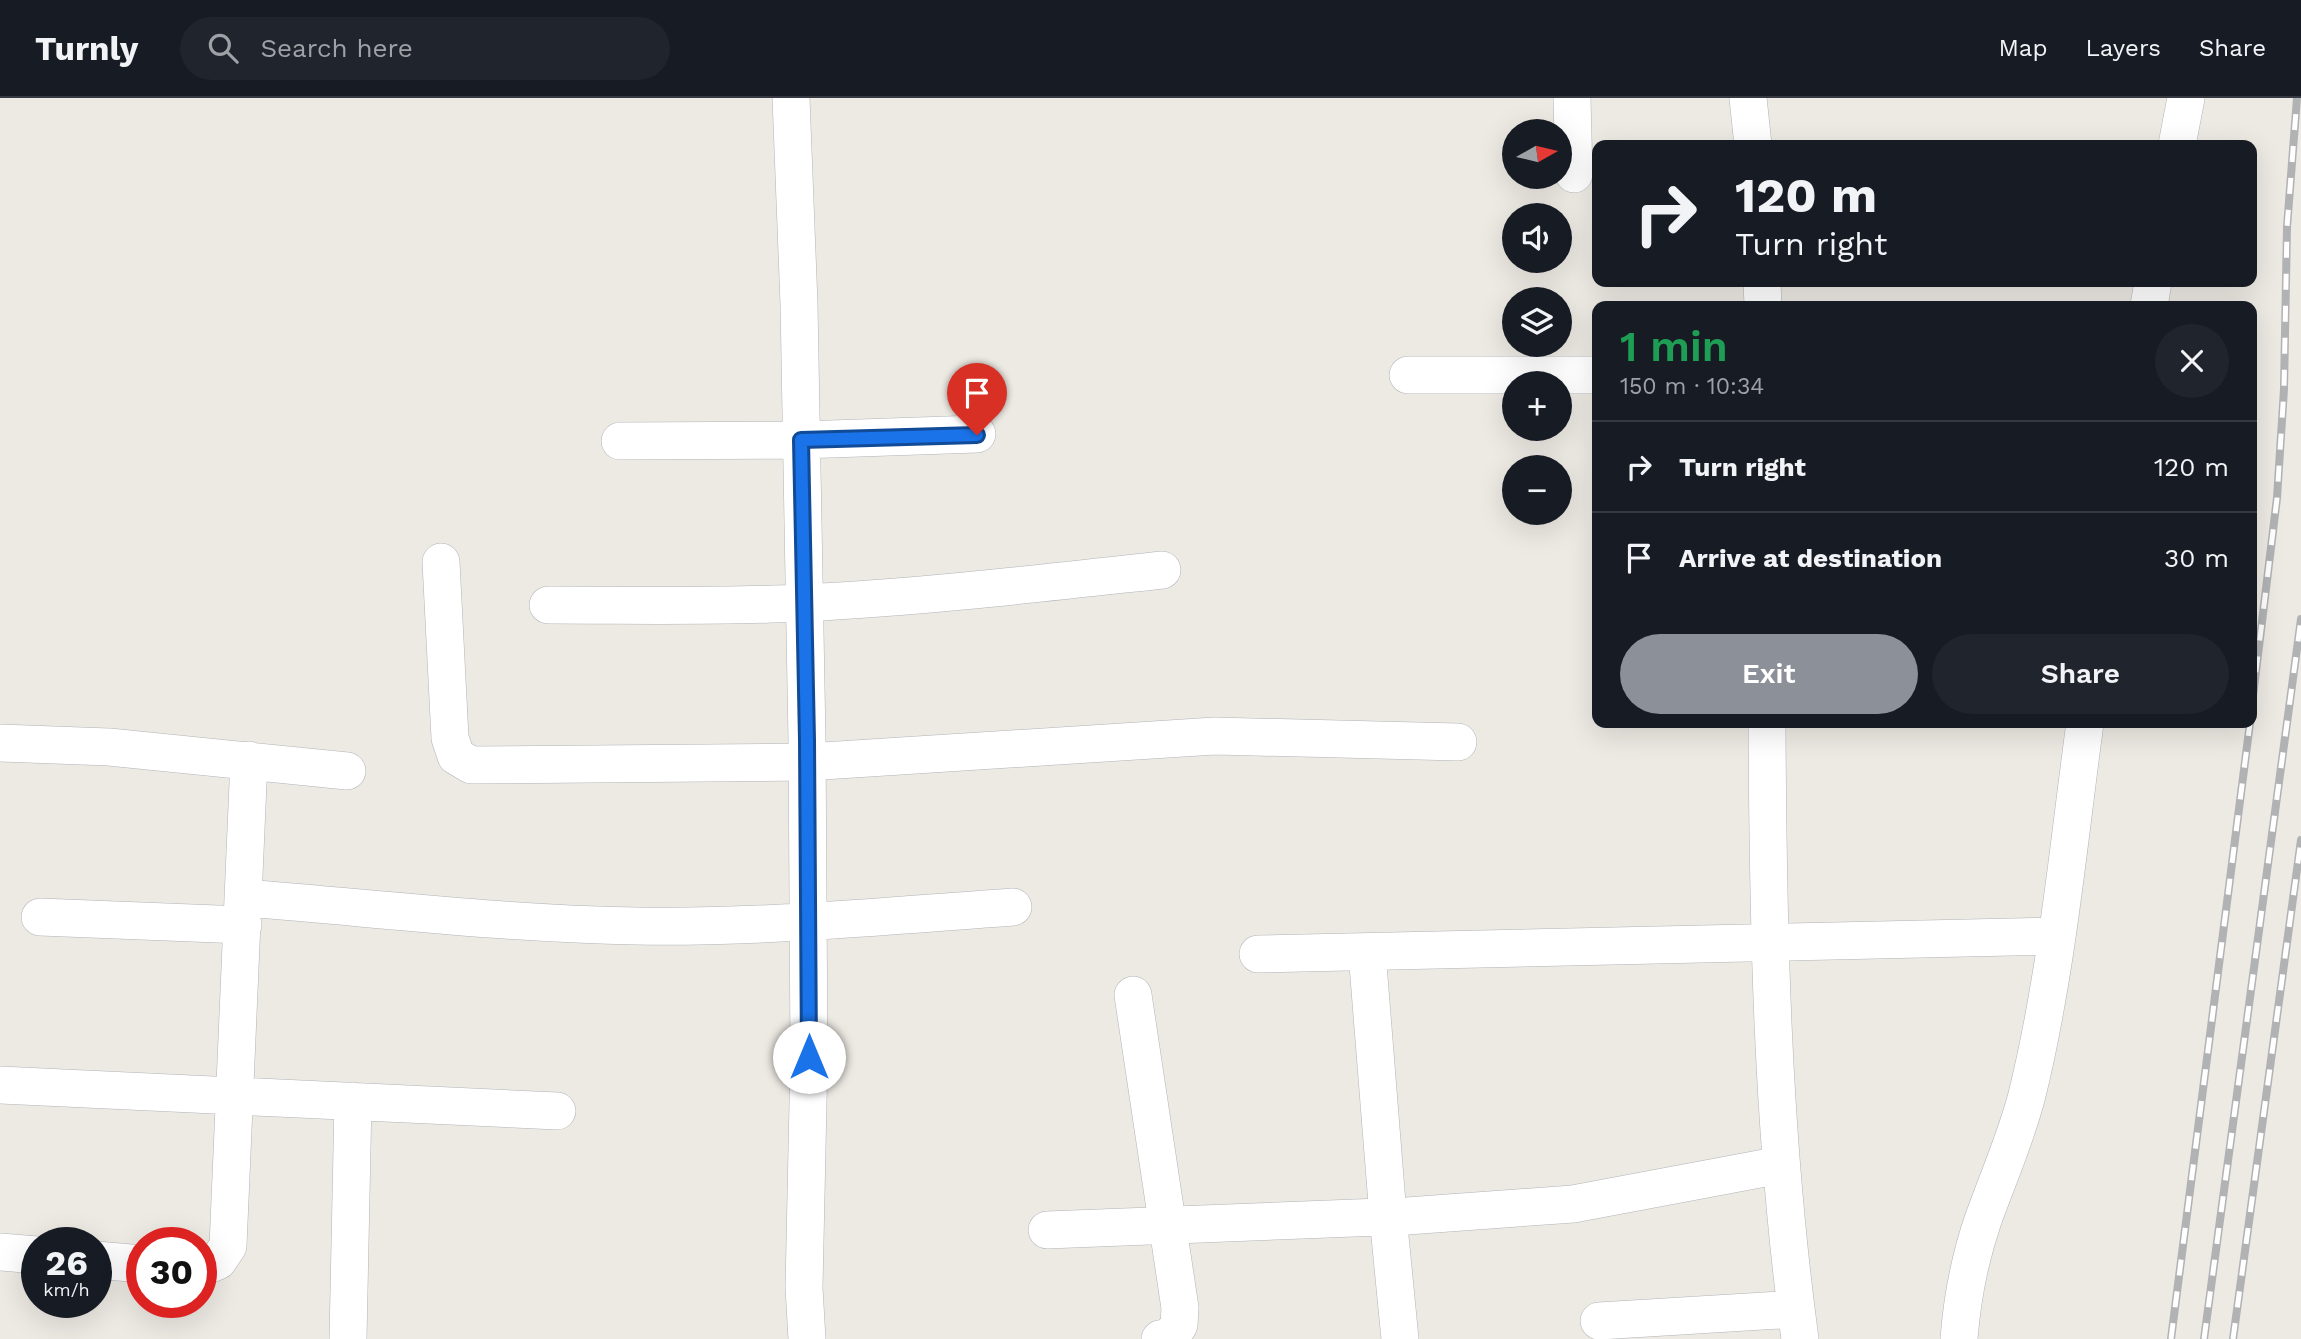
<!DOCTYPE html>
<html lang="en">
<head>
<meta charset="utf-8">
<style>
  :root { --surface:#171b24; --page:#20242c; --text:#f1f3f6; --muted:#9ea1a6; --line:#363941; --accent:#8c9099 }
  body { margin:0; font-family:"Work Sans",sans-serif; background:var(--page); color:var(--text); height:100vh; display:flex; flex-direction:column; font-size:26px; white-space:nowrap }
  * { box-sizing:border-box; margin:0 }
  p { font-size:23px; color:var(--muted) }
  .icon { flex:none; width:38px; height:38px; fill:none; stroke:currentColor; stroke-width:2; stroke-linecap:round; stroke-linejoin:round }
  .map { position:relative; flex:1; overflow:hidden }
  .details { position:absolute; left:1592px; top:203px; width:665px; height:427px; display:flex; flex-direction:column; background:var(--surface); border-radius:14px; box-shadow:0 7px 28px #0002 }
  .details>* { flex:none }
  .hud { position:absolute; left:1592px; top:42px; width:665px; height:147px; border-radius:14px; box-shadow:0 7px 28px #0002; background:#171b24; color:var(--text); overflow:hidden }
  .needle { width:46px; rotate:82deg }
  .controls { position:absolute; left:1502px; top:21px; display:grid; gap:14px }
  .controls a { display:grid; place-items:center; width:70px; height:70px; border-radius:50%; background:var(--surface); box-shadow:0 7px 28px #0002; font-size:35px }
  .speed { position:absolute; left:21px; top:1129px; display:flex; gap:14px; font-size:35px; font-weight:700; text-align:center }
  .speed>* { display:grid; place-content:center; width:91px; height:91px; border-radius:50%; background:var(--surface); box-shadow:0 7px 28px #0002; line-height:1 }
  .speed small { font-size:18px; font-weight:400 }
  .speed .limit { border:10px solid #d22; background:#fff; color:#111 }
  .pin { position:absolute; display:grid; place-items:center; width:60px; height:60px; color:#fff; margin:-72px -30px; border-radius:50% 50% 50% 0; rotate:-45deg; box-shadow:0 0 7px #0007 }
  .pin .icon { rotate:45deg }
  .me { position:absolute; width:77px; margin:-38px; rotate:0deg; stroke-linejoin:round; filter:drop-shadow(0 0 5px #0008) }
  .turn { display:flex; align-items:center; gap:24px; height:147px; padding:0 28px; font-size:32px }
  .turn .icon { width:91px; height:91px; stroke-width:2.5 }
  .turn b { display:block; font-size:49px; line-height:60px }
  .round { display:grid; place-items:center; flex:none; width:74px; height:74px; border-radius:37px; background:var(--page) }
  .summary { display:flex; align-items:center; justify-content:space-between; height:119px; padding:0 28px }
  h1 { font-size:42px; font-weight:600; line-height:52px; color:#1e9e55 }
  .action { display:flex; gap:14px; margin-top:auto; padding:14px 28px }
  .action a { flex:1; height:80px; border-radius:42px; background:var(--accent); color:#fff; font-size:28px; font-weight:600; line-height:80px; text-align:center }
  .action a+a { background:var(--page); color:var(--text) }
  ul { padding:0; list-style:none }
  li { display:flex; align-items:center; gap:21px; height:91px; padding:0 28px; border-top:2px solid var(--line) }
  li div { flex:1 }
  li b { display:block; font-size:26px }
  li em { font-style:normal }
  header { display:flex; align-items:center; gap:42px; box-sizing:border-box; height:98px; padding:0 35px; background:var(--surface); border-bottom:2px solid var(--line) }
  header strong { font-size:33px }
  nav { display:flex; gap:38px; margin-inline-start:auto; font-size:24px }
  .search { width:490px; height:63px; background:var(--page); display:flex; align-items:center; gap:18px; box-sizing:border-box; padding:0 24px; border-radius:38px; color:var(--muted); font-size:26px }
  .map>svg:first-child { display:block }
</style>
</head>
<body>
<header>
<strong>Turnly</strong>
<div class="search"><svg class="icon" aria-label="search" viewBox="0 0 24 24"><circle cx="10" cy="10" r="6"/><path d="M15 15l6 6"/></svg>Search here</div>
<nav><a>Map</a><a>Layers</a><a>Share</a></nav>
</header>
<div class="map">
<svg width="2301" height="1241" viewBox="0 0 2301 1241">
  <rect width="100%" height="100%" fill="#ede9e3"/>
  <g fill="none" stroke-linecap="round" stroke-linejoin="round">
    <defs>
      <path id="minor" d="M791,0L799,206L807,642L809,959L804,1190L807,1241
        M1572,0L1574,76
        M1748,0L1753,47
        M2177,47L2186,0
        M1762,184L1763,208
        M2149,208L2153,184
        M1408,277H1598
        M620,343L801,342L977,336
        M441,464L450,640L456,658L471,667L807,664L1215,638L1458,644
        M548,507C633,507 718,509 803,505C923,499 1043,485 1162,472
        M1767,625C1768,831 1772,1036 1800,1241
        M0,645L109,649L347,673
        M244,800C374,810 505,826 636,828C762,830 887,818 1013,809
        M40,819L243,827
        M1367,854L1388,1118L1400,1241
        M1258,856L2056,838
        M1133,897L1180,1210L1179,1227L1170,1239L1160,1241
        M0,987L557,1013
        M1047,1132L1407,1118L1573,1106L1781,1067
        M0,1154L37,1157
        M96,1162L142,1166
        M201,1170L218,1163L228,1148L249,662
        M1599,1223L1796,1211
        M348,1241L353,1003
        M1959,1241C1962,1201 1970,1160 1983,1122C1998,1080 2016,1040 2027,997C2057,875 2068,749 2085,625"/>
    </defs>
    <!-- minor casing -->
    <use href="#minor" stroke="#b0b4b7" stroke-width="38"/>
    <!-- minor -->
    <use href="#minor" stroke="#fff" stroke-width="37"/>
    <defs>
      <path id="rail" d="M2252,606L2277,400L2284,291L2287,129L2297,0
        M2171,1241L2250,625
        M2204,1241L2301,521
        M2233,1241L2301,742"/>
    </defs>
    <!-- rail casing -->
    <use href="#rail" stroke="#b1b2b3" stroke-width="8"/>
    <!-- rail -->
    <use href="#rail" stroke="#fff" stroke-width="5" stroke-dasharray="16" stroke-linecap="butt"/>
  </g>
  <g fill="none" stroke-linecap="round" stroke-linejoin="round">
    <defs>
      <path id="route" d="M809,959L807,642L801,342L977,337"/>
    </defs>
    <!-- route casing -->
    <use href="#route" stroke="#114b97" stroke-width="18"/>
    <!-- route -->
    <use href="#route" stroke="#1a73e8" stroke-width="12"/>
  </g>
</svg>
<div class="controls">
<a><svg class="needle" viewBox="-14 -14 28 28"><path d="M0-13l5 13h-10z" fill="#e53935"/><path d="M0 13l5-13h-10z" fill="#9ea1a6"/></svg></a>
<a><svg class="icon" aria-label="sound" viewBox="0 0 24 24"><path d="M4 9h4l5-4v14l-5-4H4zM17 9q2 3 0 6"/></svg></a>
<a><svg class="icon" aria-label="layers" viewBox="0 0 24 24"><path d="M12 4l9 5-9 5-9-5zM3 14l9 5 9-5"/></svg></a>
<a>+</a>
<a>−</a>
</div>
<div class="speed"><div>26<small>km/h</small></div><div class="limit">30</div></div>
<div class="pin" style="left:977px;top:337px;background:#d93025"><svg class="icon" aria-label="arrive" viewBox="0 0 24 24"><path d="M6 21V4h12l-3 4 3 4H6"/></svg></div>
<svg class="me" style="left:809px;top:959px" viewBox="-20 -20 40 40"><circle r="19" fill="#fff"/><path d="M0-13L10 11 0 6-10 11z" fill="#1a73e8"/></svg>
<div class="hud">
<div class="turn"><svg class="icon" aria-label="right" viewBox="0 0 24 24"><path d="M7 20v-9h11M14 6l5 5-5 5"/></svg><div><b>120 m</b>Turn right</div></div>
</div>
<section class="details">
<div class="summary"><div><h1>1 min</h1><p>150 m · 10:34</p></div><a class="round"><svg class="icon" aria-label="close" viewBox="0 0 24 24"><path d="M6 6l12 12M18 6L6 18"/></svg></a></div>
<ul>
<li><svg class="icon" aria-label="right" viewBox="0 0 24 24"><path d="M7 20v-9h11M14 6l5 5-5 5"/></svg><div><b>Turn right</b></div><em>120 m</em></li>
<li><svg class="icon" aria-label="arrive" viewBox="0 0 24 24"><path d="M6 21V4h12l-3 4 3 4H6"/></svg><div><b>Arrive at destination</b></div><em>30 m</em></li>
</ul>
<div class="action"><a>Exit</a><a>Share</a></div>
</section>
</div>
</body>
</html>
